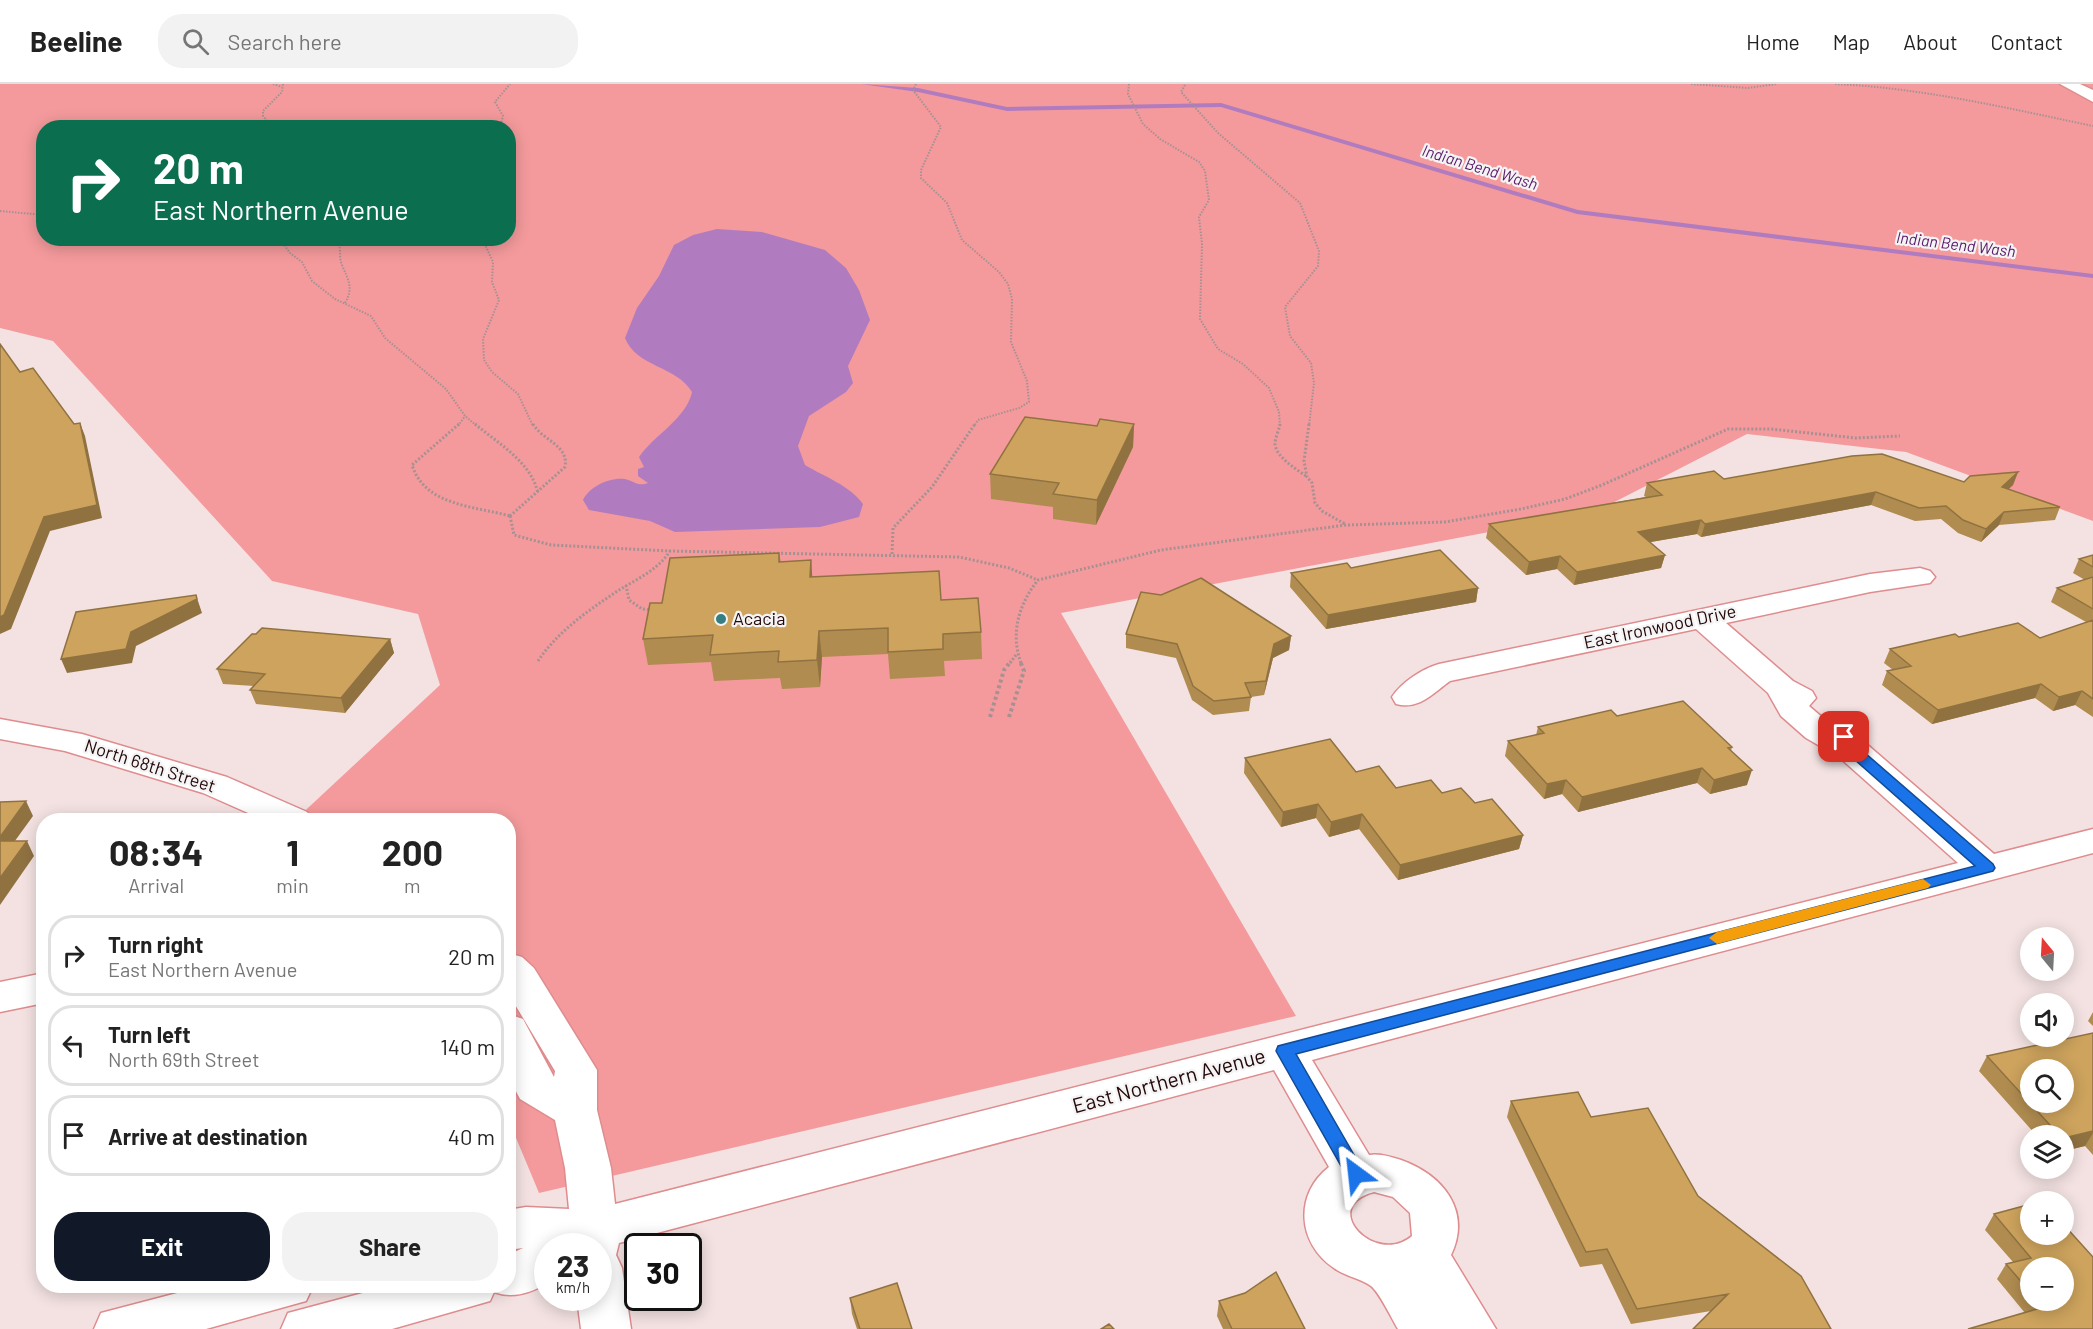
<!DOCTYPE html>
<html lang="en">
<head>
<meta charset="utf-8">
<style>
  :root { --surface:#fff; --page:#f2f2f2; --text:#222; --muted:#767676; --line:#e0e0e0; --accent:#111827 }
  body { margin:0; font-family:Barlow,sans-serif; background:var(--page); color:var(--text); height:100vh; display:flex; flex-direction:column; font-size:22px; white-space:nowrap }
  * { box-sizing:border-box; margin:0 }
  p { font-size:20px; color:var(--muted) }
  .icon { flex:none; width:33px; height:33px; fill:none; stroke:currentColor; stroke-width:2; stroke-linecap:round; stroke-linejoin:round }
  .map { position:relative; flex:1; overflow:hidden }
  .drawer { position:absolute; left:36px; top:729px; width:480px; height:480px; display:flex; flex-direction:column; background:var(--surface); border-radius:24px; box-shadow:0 3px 15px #0003 }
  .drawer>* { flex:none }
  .hud { position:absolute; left:36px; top:36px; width:480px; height:126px; border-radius:24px; box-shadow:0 3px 15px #0003; background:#0b6e4f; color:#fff; overflow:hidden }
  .needle { width:39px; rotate:342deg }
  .tools { position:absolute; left:2020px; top:843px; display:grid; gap:12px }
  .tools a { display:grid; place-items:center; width:54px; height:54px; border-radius:50%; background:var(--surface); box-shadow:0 3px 15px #0003; font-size:30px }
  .speed { position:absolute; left:534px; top:1149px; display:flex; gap:12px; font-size:30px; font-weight:700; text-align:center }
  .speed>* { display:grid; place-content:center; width:78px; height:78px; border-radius:50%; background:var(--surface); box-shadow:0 3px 15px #0003; line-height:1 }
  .speed small { font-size:15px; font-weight:400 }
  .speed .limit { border:3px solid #111; border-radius:9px; background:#fff; color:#111 }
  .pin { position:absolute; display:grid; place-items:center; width:51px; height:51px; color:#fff; margin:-26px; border-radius:12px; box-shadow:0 3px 9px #0006 }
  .me { position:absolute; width:66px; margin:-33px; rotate:330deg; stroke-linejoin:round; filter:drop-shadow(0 0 4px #0008) }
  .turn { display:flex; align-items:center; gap:21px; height:126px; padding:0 18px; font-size:27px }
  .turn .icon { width:78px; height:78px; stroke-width:2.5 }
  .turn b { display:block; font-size:42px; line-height:51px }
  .eta { display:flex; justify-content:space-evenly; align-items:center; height:102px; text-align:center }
  .eta b { font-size:36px; font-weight:700; line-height:42px }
  .primary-button { display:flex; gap:12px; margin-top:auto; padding:12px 18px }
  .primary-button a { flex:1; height:69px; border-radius:24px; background:var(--accent); color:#fff; font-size:24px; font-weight:700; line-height:69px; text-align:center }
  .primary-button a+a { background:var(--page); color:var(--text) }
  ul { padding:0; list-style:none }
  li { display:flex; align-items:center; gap:18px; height:81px; margin:0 12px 9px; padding:0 6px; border:3px solid var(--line); border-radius:24px }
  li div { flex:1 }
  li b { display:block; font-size:22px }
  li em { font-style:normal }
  header { display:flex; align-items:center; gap:36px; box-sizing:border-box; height:84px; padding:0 30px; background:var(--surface); border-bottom:2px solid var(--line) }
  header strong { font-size:28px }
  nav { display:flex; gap:33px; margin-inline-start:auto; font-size:21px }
  .search { width:420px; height:54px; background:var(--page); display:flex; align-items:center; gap:15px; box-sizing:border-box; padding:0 21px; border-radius:24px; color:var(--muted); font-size:22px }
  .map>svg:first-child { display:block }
</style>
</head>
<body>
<header>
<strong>Beeline</strong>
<div class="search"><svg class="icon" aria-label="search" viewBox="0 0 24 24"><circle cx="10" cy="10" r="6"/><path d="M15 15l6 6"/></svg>Search here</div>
<nav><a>Home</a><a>Map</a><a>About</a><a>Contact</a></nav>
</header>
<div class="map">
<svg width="2093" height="1245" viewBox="0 0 2093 1245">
  <rect width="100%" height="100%" fill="#f4e2e2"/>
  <!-- green -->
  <path fill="#f49a9c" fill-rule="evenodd" d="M0,0H2093V437L1906,368L1747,350L1595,428L1061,529L1296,932L539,1109L509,1037L508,736H295L440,601L418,530L272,497L53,257L0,244ZM44,44H508V154H44Z"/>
  <!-- water -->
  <path fill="#b07cbf" d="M717,145L762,148L825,166L846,184L859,206L870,236L848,282L853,299L846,308L809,332L798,362L805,381C825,393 849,401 863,420L859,433L820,443L675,448L650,437L589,426L583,416C589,403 609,393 625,395C634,397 638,403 648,399L638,392V385L644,383L639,373C654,351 686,335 692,308C677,282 636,283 625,254L637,224L659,192L674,161L693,151Z"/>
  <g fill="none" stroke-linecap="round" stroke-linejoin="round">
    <!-- stream -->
    <path fill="#b07cbf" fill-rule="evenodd" d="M861,0L918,4L1007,23L1221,19L1578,126L2093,190V194L1577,130L1221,23L1007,27L918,8Z"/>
    <defs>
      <path id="minor" d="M2060,0H2080L2093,6V18Z
        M1920,484L1930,487L1935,493L1930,499L1870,508L1726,539L1793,597L1812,607L1816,614L1809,622L1830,640L1863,657L1994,770L2093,745V769L1312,976L1369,1071C1379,1069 1392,1073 1401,1076C1443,1091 1472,1127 1451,1171L1496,1245H1398C1392,1235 1379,1208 1371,1202C1362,1195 1344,1192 1334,1184C1297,1159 1294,1110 1329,1083L1274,986L619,1159L616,1171L622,1184L631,1245H581L577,1214H598V1162H548V1199C530,1209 513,1215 494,1208L490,1217L392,1245H281L288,1229L389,1202H508V1171L523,1164L508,1166V1126L526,1123L569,1125L565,1084L555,1036L520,1015L508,992V930L523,935L554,993L555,987L508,909V869L522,873L534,884L597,986V1026L611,1084L615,1120L1958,779L1839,673L1806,654L1781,632L1768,609L1696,545L1450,597C1432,610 1419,626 1396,620L1392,613C1402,598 1422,585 1439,580L1870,490ZM1374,1108L1393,1113L1410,1129L1412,1152C1376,1183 1317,1123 1374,1108Z
        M0,635L82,650L227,693L307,728L312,736H264L203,709L65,667L0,655Z
        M44,889V919L0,928V898Z
        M204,1202H313L306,1217L206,1245H94L101,1229Z"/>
    </defs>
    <!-- minor casing -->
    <use href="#minor" stroke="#df8c8e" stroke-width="3"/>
    <!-- path-far2 -->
    <path stroke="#a69091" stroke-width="2" stroke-dasharray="1.5 1.5" stroke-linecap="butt" d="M273,0L282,3
      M916,0L913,6L941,43L921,86V94L947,119L962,156L999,188L1008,200L1012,215L1011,258L1027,297L1029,318L1019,324L978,336L974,342
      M1129,0L1128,10L1143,40L1160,55L1199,78L1205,87L1209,116L1199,133L1202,160L1200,235L1218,265L1243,280L1269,304L1279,328L1280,342
      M1691,0L1748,4L1777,0
      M1835,0C1923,4 2007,24 2093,42
      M1185,1L1181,8L1218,49L1300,119L1319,167L1318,182L1285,223L1290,252L1311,279L1314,299L1309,342
      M273,44L263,32V27L282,8L283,0
      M500,44L503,32L495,18L510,0
      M0,127L44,131
      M279,154L290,169L302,178L312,197L335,215L371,232L385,254L446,305L465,332L477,342
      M328,154L339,161C341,168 339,175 342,181C348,196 354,203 345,219
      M482,154L493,178L492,198L499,216L483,255L484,276L492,288L518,310L533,342
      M458,342L465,332"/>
    <!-- path-far1 -->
    <path stroke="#a69091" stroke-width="3" stroke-dasharray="2 2" stroke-linecap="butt" d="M459,340L412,381C425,422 474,422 510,432
      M475,340C499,360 531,378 538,409
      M1280,340C1279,346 1275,354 1275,360C1276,373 1296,385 1306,392
      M1309,340L1304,377L1307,393L1312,399L1315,419L1322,427L1345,440
      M510,432L565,383C569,361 543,357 533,340
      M510,432L514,451L551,461L670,467L959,473L1009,484L1038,496
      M892,470L893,444L932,403L975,340
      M626,501L629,516L642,525L652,526
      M538,577C558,547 589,526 619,506C637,495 658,486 670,467
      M1010,579L1016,571
      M1021,579C1010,549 1019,520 1038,496L1161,466L1346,441L1445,438L1521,425L1565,415L1602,401L1728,345H1771L1856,354L1900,352"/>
    <!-- path -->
    <path stroke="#a69091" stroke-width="4" stroke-dasharray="3 3" stroke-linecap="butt" d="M990,633L1004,586L1011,577
      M1009,633L1024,587L1020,577"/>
    <!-- minor -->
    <use href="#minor" fill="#fff" fill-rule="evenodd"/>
  </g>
  <!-- wall -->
  <path fill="#b08c50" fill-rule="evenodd" d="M1134,340L1133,363L1096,441L1053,435V423L991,415L990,390L1097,342Z
    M2018,388L2013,401L2008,405L2060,423L2055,436L1999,441L1981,458L1958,449L1941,435L1915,437L1871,421L1701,453L1697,450L1650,458L1665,471L1661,484L1574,501L1557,485L1526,491L1486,454L1489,440L1646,413L1644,412L1647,399L1724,395L1964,398Z
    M779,469L781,478L811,476L812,493L941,516L981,548L982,575L944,577L945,592L890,595L888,570L822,573L820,603L782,605L780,594L714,597L711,578L648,581L643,555L662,519Z
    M2093,471V633L2075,621L2053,627L2035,614L1932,640L1882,601L1887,587L1893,586L1884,579L1890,565L1959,553L2040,554L2086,538L2051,518L2057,504L2085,496L2073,489L2079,475Z
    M1291,489L1478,504L1476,518L1326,545L1290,503Z
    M1126,550L1291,552L1289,566L1273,574L1264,611L1251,613L1249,627L1213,631L1192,616L1176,574L1126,564Z
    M390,555L394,569L345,629L256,620L250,606L254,602L223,600L217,585Z
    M1617,632L1732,663L1731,667L1747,701L1710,710L1697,699L1578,728L1562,710L1544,715L1505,672L1508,657L1536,651L1538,643Z
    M1245,674L1356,688L1396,704L1442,709L1475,719L1523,751L1519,765L1398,796L1359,745L1329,753L1316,734L1281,743L1244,689Z
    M2093,928V942L2088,937Z
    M2093,949V1071L2085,1062L2064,1067V1052H2037L1979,987L1987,972Z
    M1511,1017L1591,1033L1698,1112L1801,1192L1711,1227L1631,1240L1602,1180L1580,1183L1507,1033Z
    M1994,1130L2093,1245L2025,1229L1997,1195L2006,1180L2013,1178L1985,1146ZM2031,1184L2064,1216H2031Z
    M850,1214L912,1245H857L852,1230Z
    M1219,1217L1305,1245H1223L1217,1232Z"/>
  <!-- shaded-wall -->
  <path fill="#907241" d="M80,339L85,352L102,434L50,447L11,545L0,550V533Z
    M1134,340L1133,363L1096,441L1097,416Z
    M2018,388L2013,401L1997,416L2002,403Z
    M1876,408L1871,421L1701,453L1705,440Z
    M2004,428L1999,441L1981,458L1986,445Z
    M1701,436L1697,450L1634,461L1638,448Z
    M1665,471L1661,484L1574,501L1577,488Z
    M1560,472L1557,485L1526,491L1529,478Z
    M811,476L813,502L810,493Z
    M1478,504L1476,518L1326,545L1328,531Z
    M196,511L202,529L136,562L132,579L67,589L61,575L131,548Z
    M819,547L822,573L820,603L817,576Z
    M1291,552L1289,566L1273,574L1264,611L1266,597L1274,560Z
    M390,555L394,569L345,629L341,614Z
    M2041,600L2035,614L1932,640L1938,626Z
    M2082,607L2075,621L2053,627L2059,613Z
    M1702,684L1697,699L1578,728L1582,713Z
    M1752,686L1747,701L1710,710L1714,696Z
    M1566,696L1562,710L1544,715L1547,700Z
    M26,717L33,732L4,772L0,764V753Z
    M1318,720L1316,734L1281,743L1283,728Z
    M1362,730L1359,745L1329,753L1331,738Z
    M1523,751L1519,765L1398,796L1400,781Z
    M27,757L34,772L0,821V794Z
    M2093,1047V1049L2085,1062L2064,1067V1054Z"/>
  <!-- building -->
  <path fill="#cda35d" stroke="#907241" stroke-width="1.5" fill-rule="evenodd" d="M0,260L20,288L33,284L74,340L80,339L97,421L44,433L4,531L0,533Z
    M1025,333L1097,342L1100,335L1134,340L1097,416L1053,410L1059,399L990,390Z
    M1882,370L1964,398L1970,392L2018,388L2002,403L2060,423L2004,428L1986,445L1963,436L1946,422L1919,424L1876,408L1705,440L1701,436L1638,448L1665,471L1577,488L1560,472L1529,478L1489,440L1662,411L1647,399L1714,387L1724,395L1852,372Z
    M1440,466L1478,504L1328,531L1291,489L1347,479L1351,484Z
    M779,469V478L811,476L810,493L939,487L941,516L978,514L981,548L943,550V565L888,568V544L819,547L817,576L778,578L779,567L710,571L713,551L643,555L650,519H662L670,474Z
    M2093,471V483L2079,475Z
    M2093,493V525L2057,504Z
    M1201,494L1291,552L1274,560L1266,597L1245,599L1251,613L1214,617L1193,602L1177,560L1126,550L1141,508L1161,511Z
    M196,511L197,515L131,548L126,565L61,575L76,528Z
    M2093,536V615L2082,607L2059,613L2041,600L1938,626L1887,587L1911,582L1890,565L1955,550L1959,553L2018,539L2040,554Z
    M262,544L390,555L341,614L250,606L265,590L217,585L252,550H256Z
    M1683,617L1732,663L1728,664L1752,686L1714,696L1702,684L1582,713L1566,696L1547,700L1508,657L1544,649L1538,643L1611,626L1617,632Z
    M1330,655L1356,688L1379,682L1396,704L1431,696L1442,709L1461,704L1475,719L1492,715L1523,751L1400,781L1362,730L1331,738L1318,720L1283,728L1245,674Z
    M26,717L0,753V718Z
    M0,757H27L0,794Z
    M2093,949V1047L2064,1054V1052H2060L1987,972ZM2031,986H2064V1018H2031Z
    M1578,1008L1591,1033L1648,1024L1698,1112L1801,1192L1831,1245H1693L1728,1210L1637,1225L1607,1165L1586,1168L1511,1017Z
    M2031,1120V1150H2064V1141L2093,1173V1245H1968L2044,1223L2038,1216H2064V1184H2031V1209L2006,1180L2031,1174L1994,1130Z
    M1276,1188L1305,1245H1232L1219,1217L1245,1209Z
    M897,1199L912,1245H860L850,1214Z
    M1109,1240L1114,1245H1101Z"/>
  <!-- route -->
  <path fill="#1a73e8" stroke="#114b97" stroke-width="1.5" d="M1844,649L1849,650L1857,662L1993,780L1995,784L1993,787L1296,970L1365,1090L1362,1096L1356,1098L1349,1096L1276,967L1278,962L1975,782L1846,668L1837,653Z"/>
  <!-- slow -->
  <path fill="#f59e0b" d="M1923,795L1931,801L1928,804L1717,860L1709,854L1717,848Z"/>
  <!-- markers -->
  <circle fill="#357e81" stroke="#f4f4f4" stroke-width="2" cx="721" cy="535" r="6"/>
  <g text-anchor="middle" stroke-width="4.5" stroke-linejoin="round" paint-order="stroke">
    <!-- far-water labels -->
    <g font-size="16" font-style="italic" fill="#5a186b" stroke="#f4f4f4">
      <text transform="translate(1480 83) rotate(17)" y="6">Indian Bend Wash</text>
      <text transform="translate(1956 160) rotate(7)" y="6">Indian Bend Wash</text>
    </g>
    <!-- poi labels -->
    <g font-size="18" fill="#240709" stroke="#f4f4f4" text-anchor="start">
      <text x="733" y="541">Acacia</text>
    </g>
    <!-- street labels -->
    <g font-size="18" fill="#240709" stroke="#f4f4f4">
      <text transform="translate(1660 543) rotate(-12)" y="6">East Ironwood Drive</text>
      <text transform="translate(150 682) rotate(18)" y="6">North 68th Street</text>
    </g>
    <!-- near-street labels -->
    <g font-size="21" fill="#240709" stroke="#f4f4f4">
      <text transform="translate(1169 997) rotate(-15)" y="7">East Northern Avenue</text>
    </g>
  </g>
</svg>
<div class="tools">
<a><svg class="needle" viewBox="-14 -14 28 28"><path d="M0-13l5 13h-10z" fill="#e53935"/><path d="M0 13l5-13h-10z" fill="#767676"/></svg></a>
<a><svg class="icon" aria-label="sound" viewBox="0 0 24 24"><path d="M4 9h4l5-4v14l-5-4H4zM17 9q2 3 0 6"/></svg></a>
<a><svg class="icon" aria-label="search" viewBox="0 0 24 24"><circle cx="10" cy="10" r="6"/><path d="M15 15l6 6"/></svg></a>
<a><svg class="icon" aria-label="layers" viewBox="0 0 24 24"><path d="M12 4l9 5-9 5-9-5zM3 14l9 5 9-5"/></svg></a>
<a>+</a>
<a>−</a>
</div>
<div class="speed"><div>23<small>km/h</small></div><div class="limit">30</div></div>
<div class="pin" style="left:1844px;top:653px;background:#d93025"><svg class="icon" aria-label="arrive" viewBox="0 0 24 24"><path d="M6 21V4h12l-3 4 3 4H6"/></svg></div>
<svg class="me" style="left:1356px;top:1090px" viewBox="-20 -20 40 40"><path d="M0-17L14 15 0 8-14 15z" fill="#1a73e8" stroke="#fff" stroke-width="4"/></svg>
<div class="hud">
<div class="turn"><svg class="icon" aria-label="right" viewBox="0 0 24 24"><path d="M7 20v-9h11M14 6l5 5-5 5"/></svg><div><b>20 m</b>East Northern Avenue</div></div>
</div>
<section class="drawer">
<div class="eta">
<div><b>08:34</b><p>Arrival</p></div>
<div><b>1</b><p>min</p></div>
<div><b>200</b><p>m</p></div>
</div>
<ul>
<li><svg class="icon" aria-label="right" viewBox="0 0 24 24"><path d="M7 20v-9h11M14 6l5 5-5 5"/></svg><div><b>Turn right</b><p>East Northern Avenue</p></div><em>20 m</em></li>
<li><svg class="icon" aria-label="left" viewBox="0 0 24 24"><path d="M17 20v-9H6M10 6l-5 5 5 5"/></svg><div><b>Turn left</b><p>North 69th Street</p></div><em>140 m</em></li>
<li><svg class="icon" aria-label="arrive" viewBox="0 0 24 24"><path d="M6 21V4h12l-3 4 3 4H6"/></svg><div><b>Arrive at destination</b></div><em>40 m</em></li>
</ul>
<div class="primary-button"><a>Exit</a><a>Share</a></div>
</section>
</div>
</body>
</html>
